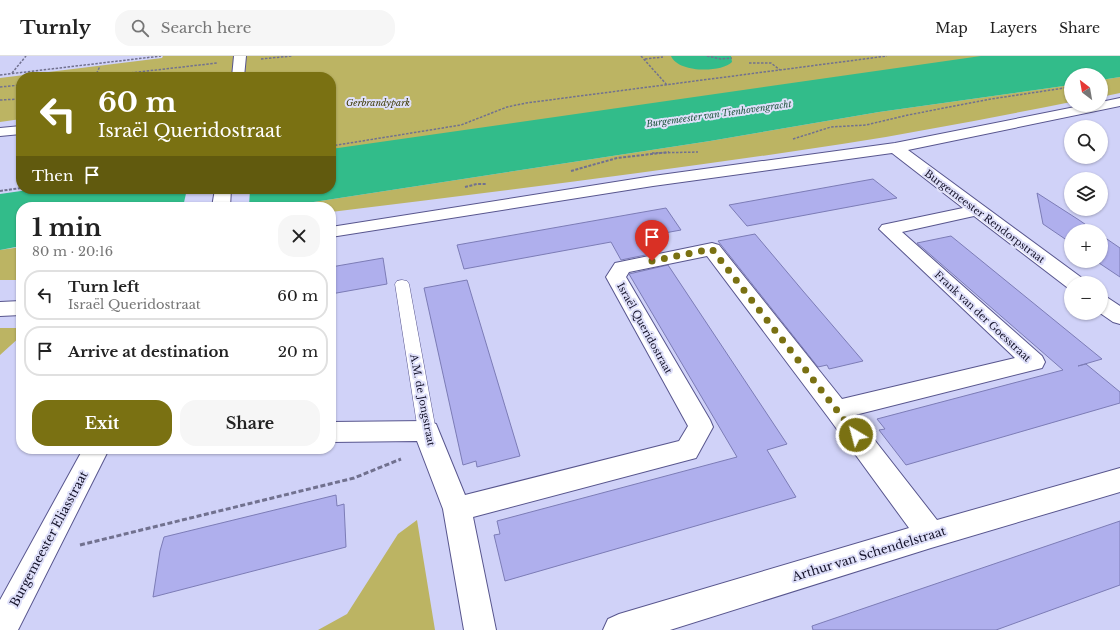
<!DOCTYPE html>
<html lang="en">
<head>
<meta charset="utf-8">
<style>
  :root { --surface:#fff; --page:#f6f6f6; --text:#222; --muted:#767676; --line:#e0e0e0; --accent:#7a7112 }
  body { margin:0; font-family:"Libre Baskerville",serif; background:var(--page); color:var(--text); height:100vh; display:flex; flex-direction:column; font-size:15px; white-space:nowrap }
  * { box-sizing:border-box; margin:0 }
  p { font-size:13px; color:var(--muted) }
  .icon { flex:none; width:22px; height:22px; fill:none; stroke:currentColor; stroke-width:2; stroke-linecap:round; stroke-linejoin:round }
  .map { position:relative; flex:1; overflow:hidden }
  .details { position:absolute; left:16px; top:146px; width:320px; height:252px; display:flex; flex-direction:column; background:var(--surface); border-radius:16px; box-shadow:0 1px 3px #0004 }
  .details>* { flex:none }
  .guide { position:absolute; left:16px; top:16px; width:320px; height:122px; border-radius:16px; box-shadow:0 1px 3px #0004; background:#7a7112; color:#fff; overflow:hidden }
  .needle { width:26px; rotate:329deg }
  .tools { position:absolute; left:1064px; top:12px; display:grid; gap:8px }
  .tools a { display:grid; place-items:center; width:44px; height:44px; border-radius:50%; background:var(--surface); box-shadow:0 1px 3px #0004; font-size:20px }
  .pin { position:absolute; display:grid; place-items:center; width:34px; height:34px; color:#fff; margin:-41px -17px; border-radius:50% 50% 50% 0; rotate:-45deg; box-shadow:0 0 4px #0007 }
  .pin .icon { rotate:45deg }
  .me { position:absolute; width:44px; margin:-22px; rotate:323deg; stroke-linejoin:round; filter:drop-shadow(0 0 3px #0008) }
  .turn { display:flex; align-items:center; gap:14px; height:84px; padding:0 16px; font-size:18px }
  .turn .icon { width:52px; height:52px; stroke-width:2.5 }
  .turn b { display:block; font-size:28px; line-height:34px }
  .then { display:flex; align-items:center; height:38px; padding:0 16px; background:#0003; gap:8px; font-size:15px }
  .round { display:grid; place-items:center; flex:none; width:42px; height:42px; border-radius:16px; background:var(--page) }
  .summary { display:flex; align-items:center; justify-content:space-between; height:68px; padding:0 16px }
  h1 { font-size:24px; font-weight:700; line-height:30px }
  .action { display:flex; gap:8px; margin-top:auto; padding:8px 16px }
  .action a { flex:1; height:46px; border-radius:16px; background:var(--accent); color:#fff; font-size:16px; font-weight:700; line-height:46px; text-align:center }
  .action a+a { background:var(--page); color:var(--text) }
  ul { padding:0; list-style:none }
  li { display:flex; align-items:center; gap:12px; height:50px; margin:0 8px 6px; padding:0 8px; border:2px solid var(--line); border-radius:16px }
  li div { flex:1 }
  li b { display:block; font-size:15px }
  li em { font-style:normal }
  header { display:flex; align-items:center; gap:24px; box-sizing:border-box; height:56px; padding:0 20px; background:var(--surface); border-bottom:1px solid var(--line) }
  header strong { font-size:19px }
  nav { display:flex; gap:22px; margin-inline-start:auto; font-size:14px }
  .search { width:280px; height:36px; background:var(--page); display:flex; align-items:center; gap:10px; box-sizing:border-box; padding:0 14px; border-radius:16px; color:var(--muted); font-size:15px }
  .map>svg:first-child { display:block }
</style>
</head>
<body>
<header>
<strong>Turnly</strong>
<div class="search"><svg class="icon" aria-label="search" viewBox="0 0 24 24"><circle cx="10" cy="10" r="6"/><path d="M15 15l6 6"/></svg>Search here</div>
<nav><a>Map</a><a>Layers</a><a>Share</a></nav>
</header>
<div class="map">
<svg width="1120" height="574" viewBox="0 0 1120 574">
  <rect width="100%" height="100%" fill="#d0d2f8"/>
  <!-- green -->
  <path fill="#bcb463" d="M163,0H1033L331,101V21H21V63L0,66V22L162,2Z
    M1120,21V37L1101,41V24Z
    M1071,29V46C995,61 918,76 842,88C672,114 501,135 331,156V151H281L710,85L879,56Z
    M21,191V224H0V194Z
    M0,272H21V280L0,299Z
    M417,464L435,574H318L347,558L398,478Z"/>
  <!-- water -->
  <path fill="#32bc8a" d="M671,0H731L732,6C721,17 678,17 671,0Z
    M981,0H1120V21L1101,24V19H1071V29L879,56L710,85L281,151H21V190L0,194V138L35,133H331V93Z"/>
  <!-- pier -->
  <path fill="#d0d2f8" d="M187,133H250L249,151H183Z"/>
  <!-- building -->
  <path fill="#afafed" stroke="#7c7cb6" d="M873,123L897,142L747,170L729,149Z
    M1037,137L1079,164L1095,175H1071V187L1043,168Z
    M666,152L681,174L648,180L660,196L621,204L611,186L464,213L457,189Z
    M755,178L803,235L863,305L829,313L827,309L818,311L718,185Z
    M1101,179L1120,192V221L1096,205H1101Z
    M951,180L1102,303L1078,310L1086,308L1120,336V347L906,409L879,374L885,373L877,363L1063,314L917,187Z
    M383,202L387,228L331,238V211Z
    M668,209L787,388L767,394L796,441L505,525L494,479L500,478L497,465L737,401L629,218Z
    M467,224L520,400L477,411L476,405L463,409L424,232Z
    M336,439L337,450L344,448L346,491L153,541L160,495L164,481Z
    M1120,465V529L996,574H813L812,570Z"/>
  <g fill="none" stroke-linecap="round" stroke-linejoin="round">
    <defs>
      <path id="lane" d="M402,224L407,225L409,228L436,375L433,380L427,382L421,380L418,375L395,228L397,225Z"/>
      <path id="street" d="M234,0H246L244,21H232Z
        M1120,42V50L908,94L1082,222L1085,227H1071V232H1068L974,160L902,176L1042,300L1045,306L1042,312L1034,314L855,359L937,464L1120,412V436L931,492L670,574H603L608,563L619,558L909,472L828,361L707,200L629,216L626,221L710,364L713,371L696,402L473,461L496,574H464L443,453L417,385L331,386V366L427,365L436,368L465,439L679,385L688,370L606,221L615,207L712,187L719,189L842,343L1015,302L879,173L882,169L963,152L892,97L653,130L331,181V171L653,120L895,87L1085,49H1101V46Z
        M21,70V78L0,80V72Z
        M215,133H231L230,151H212Z
        M1101,240L1108,242L1120,250V268L1113,266L1100,257Z
        M21,245V259L0,260V246Z
        M83,393H109L18,574H0V544Z"/>
    </defs>
    <!-- lane casing -->
    <use href="#lane" stroke="#58568e" stroke-width="1"/>
    <!-- street casing -->
    <use href="#street" stroke="#58568e" stroke-width="2"/>
    <!-- path-far2 -->
    <path stroke="#71718f" stroke-width="1.5" stroke-dasharray="2.5 1.5" stroke-linecap="butt" d="M641,0L667,29
      M707,0L721,3L732,2
      M261,3L292,0
      M645,3L663,1
      M749,7H771L780,14
      M12,17L26,0
      M0,19L161,0
      M91,21H95L100,10
      M95,21L217,7
      M1101,26H1104
      M0,31L21,29
      M0,44L21,43
      M17,53L21,47
      M793,83L831,71L866,69L908,59L991,43L1071,31
      M331,90L461,69L507,51L526,47L887,0
      M652,97L698,96"/>
    <!-- path-far1 -->
    <path stroke="#71718f" stroke-width="2" stroke-dasharray="3 1.5" stroke-linecap="butt" d="M571,115L617,102L669,96
      M465,131L477,128H486
      M0,135L21,132"/>
    <!-- path -->
    <path stroke="#71718f" stroke-width="3" stroke-dasharray="5 2.5" stroke-linecap="butt" d="M80,489L354,422L401,403"/>
    <!-- lane -->
    <use href="#lane" fill="#fff" fill-rule="evenodd"/>
    <!-- street -->
    <use href="#street" fill="#fff" fill-rule="evenodd"/>
  </g>
  <g fill="none" stroke-linecap="round" stroke-linejoin="round">
    <!-- route -->
    <path stroke="#7a7112" stroke-width="7" stroke-dasharray="0 12.6" d="M652,205L712,193L856,379"/>
  </g>
  <g text-anchor="middle" stroke-width="4" stroke-linejoin="round" paint-order="stroke">
    <!-- far-park labels -->
    <g font-size="9" font-style="italic" fill="#3f3b08" stroke="#dfe0fa">
      <text x="378" y="50">Gerbrandypark</text>
    </g>
    <!-- far-water labels -->
    <g font-size="9" font-style="italic" fill="#235741" stroke="#dfe0fa">
      <text transform="translate(719 58) rotate(-8)" y="3">Burgemeester van Tienhovengracht</text>
    </g>
    <!-- street labels -->
    <g font-size="10" fill="#131128" stroke="#dfe0fa">
      <text transform="translate(985 160) rotate(37)" y="4">Burgemeester Rendorpstraat</text>
      <text transform="translate(983 260) rotate(43)" y="4">Frank van der Goesstraat</text>
      <text transform="translate(645 272) rotate(61)" y="4">Israël Queridostraat</text>
      <text transform="translate(423 344) rotate(79)" y="4">A.M. de Jongstraat</text>
    </g>
    <!-- near-street labels -->
    <g font-size="12" fill="#131128" stroke="#dfe0fa">
      <text transform="translate(49 483) rotate(-62)" y="4">Burgemeester Eliasstraat</text>
      <text transform="translate(869 498) rotate(-17)" y="4">Arthur van Schendelstraat</text>
    </g>
  </g>
</svg>
<div class="tools">
<a><svg class="needle" viewBox="-14 -14 28 28"><path d="M0-13l5 13h-10z" fill="#e53935"/><path d="M0 13l5-13h-10z" fill="#767676"/></svg></a>
<a><svg class="icon" aria-label="search" viewBox="0 0 24 24"><circle cx="10" cy="10" r="6"/><path d="M15 15l6 6"/></svg></a>
<a><svg class="icon" aria-label="layers" viewBox="0 0 24 24"><path d="M12 4l9 5-9 5-9-5zM3 14l9 5 9-5"/></svg></a>
<a>+</a>
<a>−</a>
</div>
<div class="pin" style="left:652px;top:205px;background:#d93025"><svg class="icon" aria-label="arrive" viewBox="0 0 24 24"><path d="M6 21V4h12l-3 4 3 4H6"/></svg></div>
<svg class="me" style="left:856px;top:379px" viewBox="-20 -20 40 40"><circle r="17" fill="#7a7112" stroke="#fff" stroke-width="3"/><path d="M0-11L8 9 0 5-8 9z" fill="#fff"/></svg>
<div class="guide">
<div class="turn"><svg class="icon" aria-label="left" viewBox="0 0 24 24"><path d="M17 20v-9H6M10 6l-5 5 5 5"/></svg><div><b>60 m</b>Israël Queridostraat</div></div>
<div class="then">Then<svg class="icon" aria-label="arrive" viewBox="0 0 24 24"><path d="M6 21V4h12l-3 4 3 4H6"/></svg></div>
</div>
<section class="details">
<div class="summary"><div><h1>1 min</h1><p>80 m · 20:16</p></div><a class="round"><svg class="icon" aria-label="close" viewBox="0 0 24 24"><path d="M6 6l12 12M18 6L6 18"/></svg></a></div>
<ul>
<li><svg class="icon" aria-label="left" viewBox="0 0 24 24"><path d="M17 20v-9H6M10 6l-5 5 5 5"/></svg><div><b>Turn left</b><p>Israël Queridostraat</p></div><em>60 m</em></li>
<li><svg class="icon" aria-label="arrive" viewBox="0 0 24 24"><path d="M6 21V4h12l-3 4 3 4H6"/></svg><div><b>Arrive at destination</b></div><em>20 m</em></li>
</ul>
<div class="action"><a>Exit</a><a>Share</a></div>
</section>
</div>
</body>
</html>
